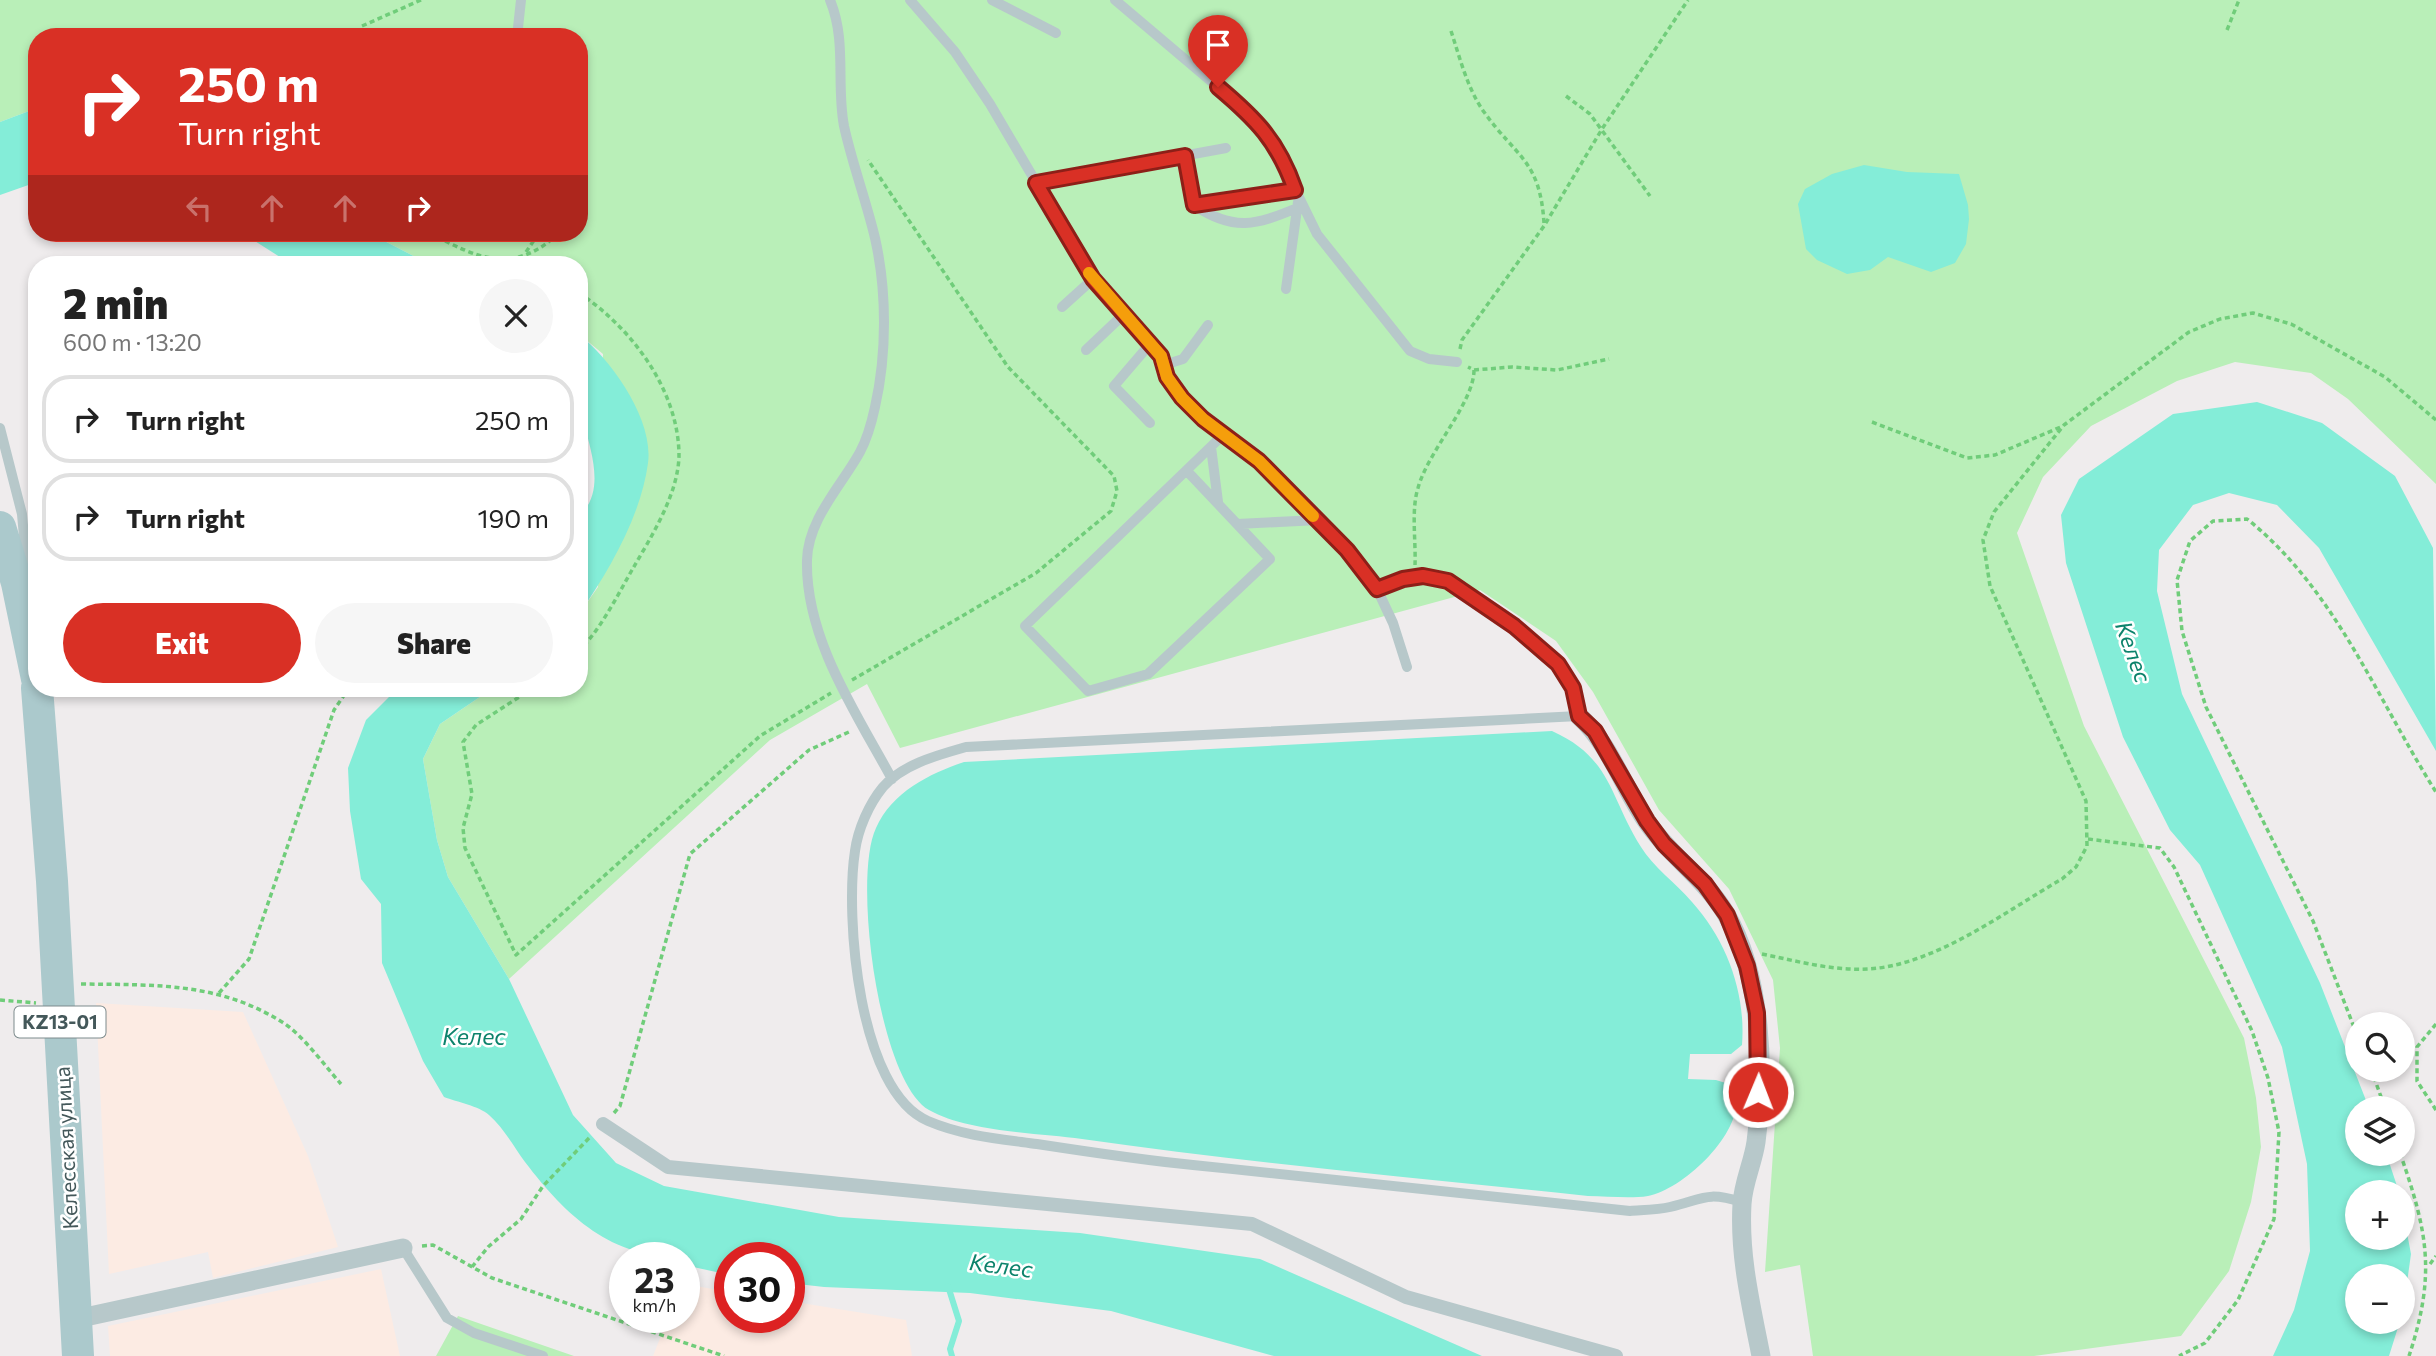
<!DOCTYPE html>
<html lang="en">
<head>
<meta charset="utf-8">
<style>
  :root { --surface:#fff; --page:#f6f6f6; --text:#222; --muted:#767676; --line:#e0e0e0; --accent:#d93025 }
  body { margin:0; font-family:Commissioner,sans-serif; background:var(--page); color:var(--text); height:100vh; display:flex; flex-direction:column; font-size:26px; white-space:nowrap }
  * { box-sizing:border-box; margin:0 }
  p { font-size:23px; color:var(--muted) }
  .icon { flex:none; width:38px; height:38px; fill:none; stroke:currentColor; stroke-width:2; stroke-linecap:round; stroke-linejoin:round }
  .map { position:relative; flex:1; overflow:hidden }
  .details { position:absolute; left:28px; top:256px; width:560px; height:441px; display:flex; flex-direction:column; background:var(--surface); border-radius:28px; box-shadow:0 4px 10px #0003 }
  .details>* { flex:none }
  .banner { position:absolute; left:28px; top:28px; width:560px; height:214px; border-radius:28px; box-shadow:0 4px 10px #0003; background:#d93025; color:#fff; overflow:hidden }
  .controls { position:absolute; left:2345px; top:1012px; display:grid; gap:14px }
  .controls a { display:grid; place-items:center; width:70px; height:70px; border-radius:50%; background:var(--surface); box-shadow:0 4px 10px #0003; font-size:35px }
  .speed { position:absolute; left:609px; top:1242px; display:flex; gap:14px; font-size:35px; font-weight:700; text-align:center }
  .speed>* { display:grid; place-content:center; width:91px; height:91px; border-radius:50%; background:var(--surface); box-shadow:0 4px 10px #0003; line-height:1 }
  .speed small { font-size:18px; font-weight:400 }
  .speed .limit { border:10px solid #d22; background:#fff; color:#111 }
  .pin { position:absolute; display:grid; place-items:center; width:60px; height:60px; color:#fff; margin:-72px -30px; border-radius:50% 50% 50% 0; rotate:-45deg; box-shadow:0 0 7px #0007 }
  .pin .icon { rotate:45deg }
  .me { position:absolute; width:77px; margin:-38px; rotate:1deg; stroke-linejoin:round; filter:drop-shadow(0 0 5px #0008) }
  .turn { display:flex; align-items:center; gap:24px; height:147px; padding:0 35px; font-size:32px }
  .turn .icon { width:91px; height:91px; stroke-width:2.5 }
  .turn b { display:block; font-size:49px; line-height:60px }
  .lanes { display:flex; align-items:center; height:66px; padding:0 35px; background:#0003; justify-content:center; gap:35px; direction:ltr }
  .lanes .off { opacity:.35 }
  .round { display:grid; place-items:center; flex:none; width:74px; height:74px; border-radius:37px; background:var(--page) }
  .head { display:flex; align-items:center; justify-content:space-between; height:119px; padding:0 35px }
  h1 { font-size:42px; font-weight:800; line-height:52px }
  .primary-button { display:flex; gap:14px; margin-top:auto; padding:14px 35px }
  .primary-button a { flex:1; height:80px; border-radius:42px; background:var(--accent); color:#fff; font-size:28px; font-weight:800; line-height:80px; text-align:center }
  .primary-button a+a { background:var(--page); color:var(--text) }
  ul { padding:0; list-style:none }
  li { display:flex; align-items:center; gap:21px; height:88px; margin:0 14px 10px; padding:0 21px; border:4px solid var(--line); border-radius:28px }
  li div { flex:1 }
  li b { display:block; font-size:26px }
  li em { font-style:normal }
  .map>svg:first-child { display:block }
</style>
</head>
<body>
<div class="map">
<svg width="2436" height="1356" viewBox="0 0 2436 1356">
  <rect width="100%" height="100%" fill="#efeced"/>
  <!-- commercial -->
  <path fill="#fcebe3" d="M96,1003L243,1012L308,1156L338,1247L213,1278L208,1252L109,1274Z
    M381,1269L400,1356H110L108,1326Z
    M684,1284L730,1292V1318H789V1301L906,1320L912,1356H653L668,1318H684Z"/>
  <!-- green -->
  <path fill="#b9efb8" d="M0,0H2436V484L2348,399L2311,373L2235,362L2177,381L2091,426L2043,477L2017,533L2084,726L2244,1038L2256,1098L2261,1147L2251,1202L2229,1271L2181,1336L2034,1356H1813L1800,1265L1765,1272L1780,1048L1773,980L1729,889L1659,810L1593,692L1556,641L1480,590L900,748L867,684L770,740L509,979L448,877L437,840L423,759L440,724L493,688H579V614L598,587L603,354L579,334V264H429L369,233H579V37H37V108L0,122Z
    M458,1316L574,1356H436Z"/>
  <!-- water -->
  <path fill="#84edd8" d="M37,108V182L0,195V122Z
    M1864,165L1907,172L1959,174L1968,205L1969,219L1966,244L1955,263L1931,272L1888,257L1870,270L1847,274L1817,260L1806,249L1798,204L1805,189L1832,174Z
    M242,233H369L429,264H291Z
    M579,334C611,360 654,419 648,463C641,516 609,571 579,614V516C606,492 591,452 584,423L579,415Z
    M2257,402L2322,423L2395,476L2433,548L2436,751L2319,548L2277,505L2229,493L2193,505L2159,550L2157,591L2182,694L2320,983L2369,1108H2357V1153H2386L2399,1192H2357V1237H2403V1212L2411,1254L2403,1311V1276H2357V1321H2400L2389,1356H2273L2294,1310L2310,1251L2307,1164L2282,1047L2200,865L2170,830L2123,737L2066,563L2061,515L2079,479L2173,414Z
    M398,688H493L440,724L423,759L437,840L448,877L509,979L573,1115L616,1163L664,1186L839,1217L1080,1233L1260,1259L1482,1356H1274L1111,1311L970,1293L824,1287L789,1283V1258H730V1275L684,1265V1258C611,1258 567,1217 525,1162C514,1147 503,1127 489,1115C479,1106 457,1102 444,1097L423,1061L382,963L381,904L361,879L350,811L348,768L366,720Z
    M1552,731C1612,758 1609,796 1641,847C1653,867 1676,883 1692,902C1727,941 1746,993 1742,1045L1731,1054H1690L1688,1079L1716,1080L1732,1085C1734,1089 1737,1095 1737,1100C1737,1138 1683,1189 1648,1196C1629,1199 1607,1196 1588,1196C1419,1178 1250,1163 1082,1139C1038,1133 968,1132 929,1110C879,1082 852,878 876,828C892,792 929,774 964,762Z"/>
  <g fill="none" stroke-linecap="round" stroke-linejoin="round">
    <!-- stream -->
    <path stroke="#84edd8" stroke-width="6" d="M948,1286L959,1321L950,1349L952,1356"/>
    <!-- path -->
    <path stroke="#70cd7a" stroke-width="3.5" stroke-dasharray="5 3.5" stroke-linecap="butt" d="M362,26L421,0
      M2227,30L2239,0
      M1451,31C1460,58 1467,88 1484,112C1517,158 1540,160 1544,223
      M1566,96L1590,114L1650,196
      M430,233C477,258 513,276 559,233
      M526,252L539,233
      M496,261L511,264
      M579,293C632,328 679,391 679,456C678,495 651,537 632,570C616,598 602,627 579,651
      M1460,349L1462,340L1544,226L1602,129L1688,0
      M1474,370L1512,367L1557,370L1609,359
      M1872,422L1967,458L1995,455L2063,426
      M1415,565C1416,541 1411,510 1418,488C1428,451 1474,403 1474,370L1468,367
      M852,680L1036,573L1111,511L1117,491L1114,476L1008,367L868,160
      M533,688L476,725L463,742L472,794L463,828L465,848L516,955L760,736L831,693
      M2088,839L2160,848L2174,867L2252,1031L2268,1078L2279,1132L2274,1219L2238,1300L2205,1343L2179,1356
      M1762,954C1797,961 1832,971 1868,969C1936,965 2004,912 2062,879L2076,867L2087,846L2086,801L1990,586L1983,540L1994,512L2064,425L2189,332L2220,319L2253,313L2291,324L2385,377L2436,420
      M81,984C154,985 218,982 282,1022C302,1034 325,1066 341,1084
      M219,993L249,959L334,710L349,688
      M0,1000L36,1003
      M2436,1024L2417,1047V1081L2436,1110
      M2357,1035L2313,921L2206,707L2182,631L2177,580L2190,541L2213,521L2247,519C2335,589 2377,699 2436,792
      M2371,1069L2385,1108
      M614,1113L620,1106L690,854L809,750L851,731
      M2400,1153C2428,1233 2436,1274 2409,1356
      M422,1246L433,1245L492,1278L724,1356
      M2430,1264L2436,1256
      M472,1267L488,1247L521,1219L543,1186L591,1136"/>
    <!-- service -->
    <path stroke="#b7c8ca" stroke-width="10" d="M830,0C847,41 836,84 844,126C852,163 866,200 875,238C887,291 887,354 875,407C872,421 867,439 860,452C842,485 808,519 807,560C805,638 856,713 892,779
      M910,0L955,52L990,104L1093,279L1161,356L1167,378L1182,398L1203,419L1259,461L1347,549L1377,589L1393,623L1407,667
      M992,0L1056,33
      M1115,0L1258,121L1284,160L1295,189L1317,234L1410,351L1429,359L1457,362
      M517,37L521,0
      M1185,156L1194,205L1295,189
      M1036,183L1226,148
      M1194,205C1234,232 1256,225 1297,208
      M1286,289L1298,202
      M1062,307L1093,279
      M1150,344L1114,386L1150,423
      M1086,350L1124,314
      M1164,365L1183,359L1208,325
      M0,428L22,514L27,571
      M1211,447L1218,502
      M1187,471L1270,559L1148,674L1088,691L1025,626L1224,434
      M1237,524L1318,520
      M1377,589L1403,579L1423,576L1448,581L1514,626L1557,664L1573,688L1579,716L966,747C938,755 903,764 883,787C869,804 858,829 855,851C845,916 858,1091 928,1121C963,1136 1000,1139 1037,1144C1089,1152 1141,1160 1193,1165C1339,1180 1485,1196 1630,1211C1643,1210 1658,1210 1670,1207C1704,1199 1705,1191 1742,1202
      M403,1248L447,1318L474,1333L543,1356"/>
    <!-- pedestrian -->
    <path stroke="#b7c8ca" stroke-width="14" d="M603,1124L668,1167L1252,1224L1406,1297L1616,1356"/>
    <!-- minor -->
    <path stroke="#b7c8ca" stroke-width="19" d="M1579,716C1610,744 1623,787 1647,822C1670,856 1705,878 1726,914C1762,976 1765,1072 1756,1142C1753,1163 1743,1183 1742,1204C1739,1256 1751,1305 1761,1356
      M76,1319L403,1248"/>
    <!-- primary -->
    <path stroke="#abc9cc" stroke-width="32" d="M0,527L17,583L37,679
      M37,688L52,881L78,1356"/>
  </g>
  <g fill="none" stroke-linecap="round" stroke-linejoin="round">
    <defs>
      <path id="route" d="M1218,87C1256,119 1278,141 1295,190L1194,205L1185,156L1036,183L1093,279L1161,356L1167,377L1182,398L1203,419L1259,461L1347,550L1377,589L1403,579L1423,576L1448,581L1514,626L1558,664L1573,688L1579,716L1595,731L1647,821L1664,844L1705,884L1727,915L1747,966L1757,1013L1758,1092"/>
    </defs>
    <!-- route casing -->
    <use href="#route" stroke="#8d1f18" stroke-width="18"/>
    <!-- route -->
    <use href="#route" stroke="#d93025" stroke-width="12"/>
    <!-- slow -->
    <path stroke="#f59e0b" stroke-width="12" d="M1089,273L1161,356L1167,377L1182,398L1203,419L1259,461L1313,516"/>
  </g>
  <g text-anchor="middle" stroke-width="5" stroke-linejoin="round" paint-order="stroke">
    <!-- shield labels -->
    <rect fill="#fff" stroke="#7c8a8c" stroke-width="2" x="14.5" y="1006.5" width="91" height="31" rx="5"/>
    <g font-size="19" font-weight="bold" fill="#44585a">
      <text x="60" y="1029">KZ13-01</text>
    </g>
    <!-- street labels -->
    <g font-size="21" fill="#44585a" stroke="#fff">
      <text transform="translate(67 1148) rotate(-93)" y="7">Келесская улица</text>
    </g>
    <!-- water labels -->
    <g font-size="23" font-style="italic" fill="#0c826b" stroke="#fff">
      <text transform="translate(2133 652) rotate(70)" y="8">Келес</text>
      <text x="474" y="1045">Келес</text>
      <text transform="translate(1001 1266) rotate(7)" y="8">Келес</text>
    </g>
  </g>
</svg>
<div class="controls">
<a><svg class="icon" aria-label="search" viewBox="0 0 24 24"><circle cx="10" cy="10" r="6"/><path d="M15 15l6 6"/></svg></a>
<a><svg class="icon" aria-label="layers" viewBox="0 0 24 24"><path d="M12 4l9 5-9 5-9-5zM3 14l9 5 9-5"/></svg></a>
<a>+</a>
<a>−</a>
</div>
<div class="speed"><div>23<small>km/h</small></div><div class="limit">30</div></div>
<div class="pin" style="left:1218px;top:87px;background:#d93025"><svg class="icon" aria-label="arrive" viewBox="0 0 24 24"><path d="M6 21V4h12l-3 4 3 4H6"/></svg></div>
<svg class="me" style="left:1758px;top:1092px" viewBox="-20 -20 40 40"><circle r="17" fill="#d93025" stroke="#fff" stroke-width="3"/><path d="M0-11L8 9 0 5-8 9z" fill="#fff"/></svg>
<div class="banner">
<div class="turn"><svg class="icon" aria-label="right" viewBox="0 0 24 24"><path d="M7 20v-9h11M14 6l5 5-5 5"/></svg><div><b>250 m</b>Turn right</div></div>
<div class="lanes"><svg class="icon off" aria-label="left" viewBox="0 0 24 24"><path d="M17 20v-9H6M10 6l-5 5 5 5"/></svg><svg class="icon off" aria-label="ahead" viewBox="0 0 24 24"><path d="M12 20V5M6 11l6-6 6 6"/></svg><svg class="icon off" aria-label="ahead" viewBox="0 0 24 24"><path d="M12 20V5M6 11l6-6 6 6"/></svg><svg class="icon" aria-label="right" viewBox="0 0 24 24"><path d="M7 20v-9h11M14 6l5 5-5 5"/></svg></div>
</div>
<section class="details">
<div class="head"><div><h1>2 min</h1><p>600 m · 13:20</p></div><a class="round"><svg class="icon" aria-label="close" viewBox="0 0 24 24"><path d="M6 6l12 12M18 6L6 18"/></svg></a></div>
<ul>
<li><svg class="icon" aria-label="right" viewBox="0 0 24 24"><path d="M7 20v-9h11M14 6l5 5-5 5"/></svg><div><b>Turn right</b></div><em>250 m</em></li>
<li><svg class="icon" aria-label="right" viewBox="0 0 24 24"><path d="M7 20v-9h11M14 6l5 5-5 5"/></svg><div><b>Turn right</b></div><em>190 m</em></li>
</ul>
<div class="primary-button"><a>Exit</a><a>Share</a></div>
</section>
</div>
</body>
</html>
